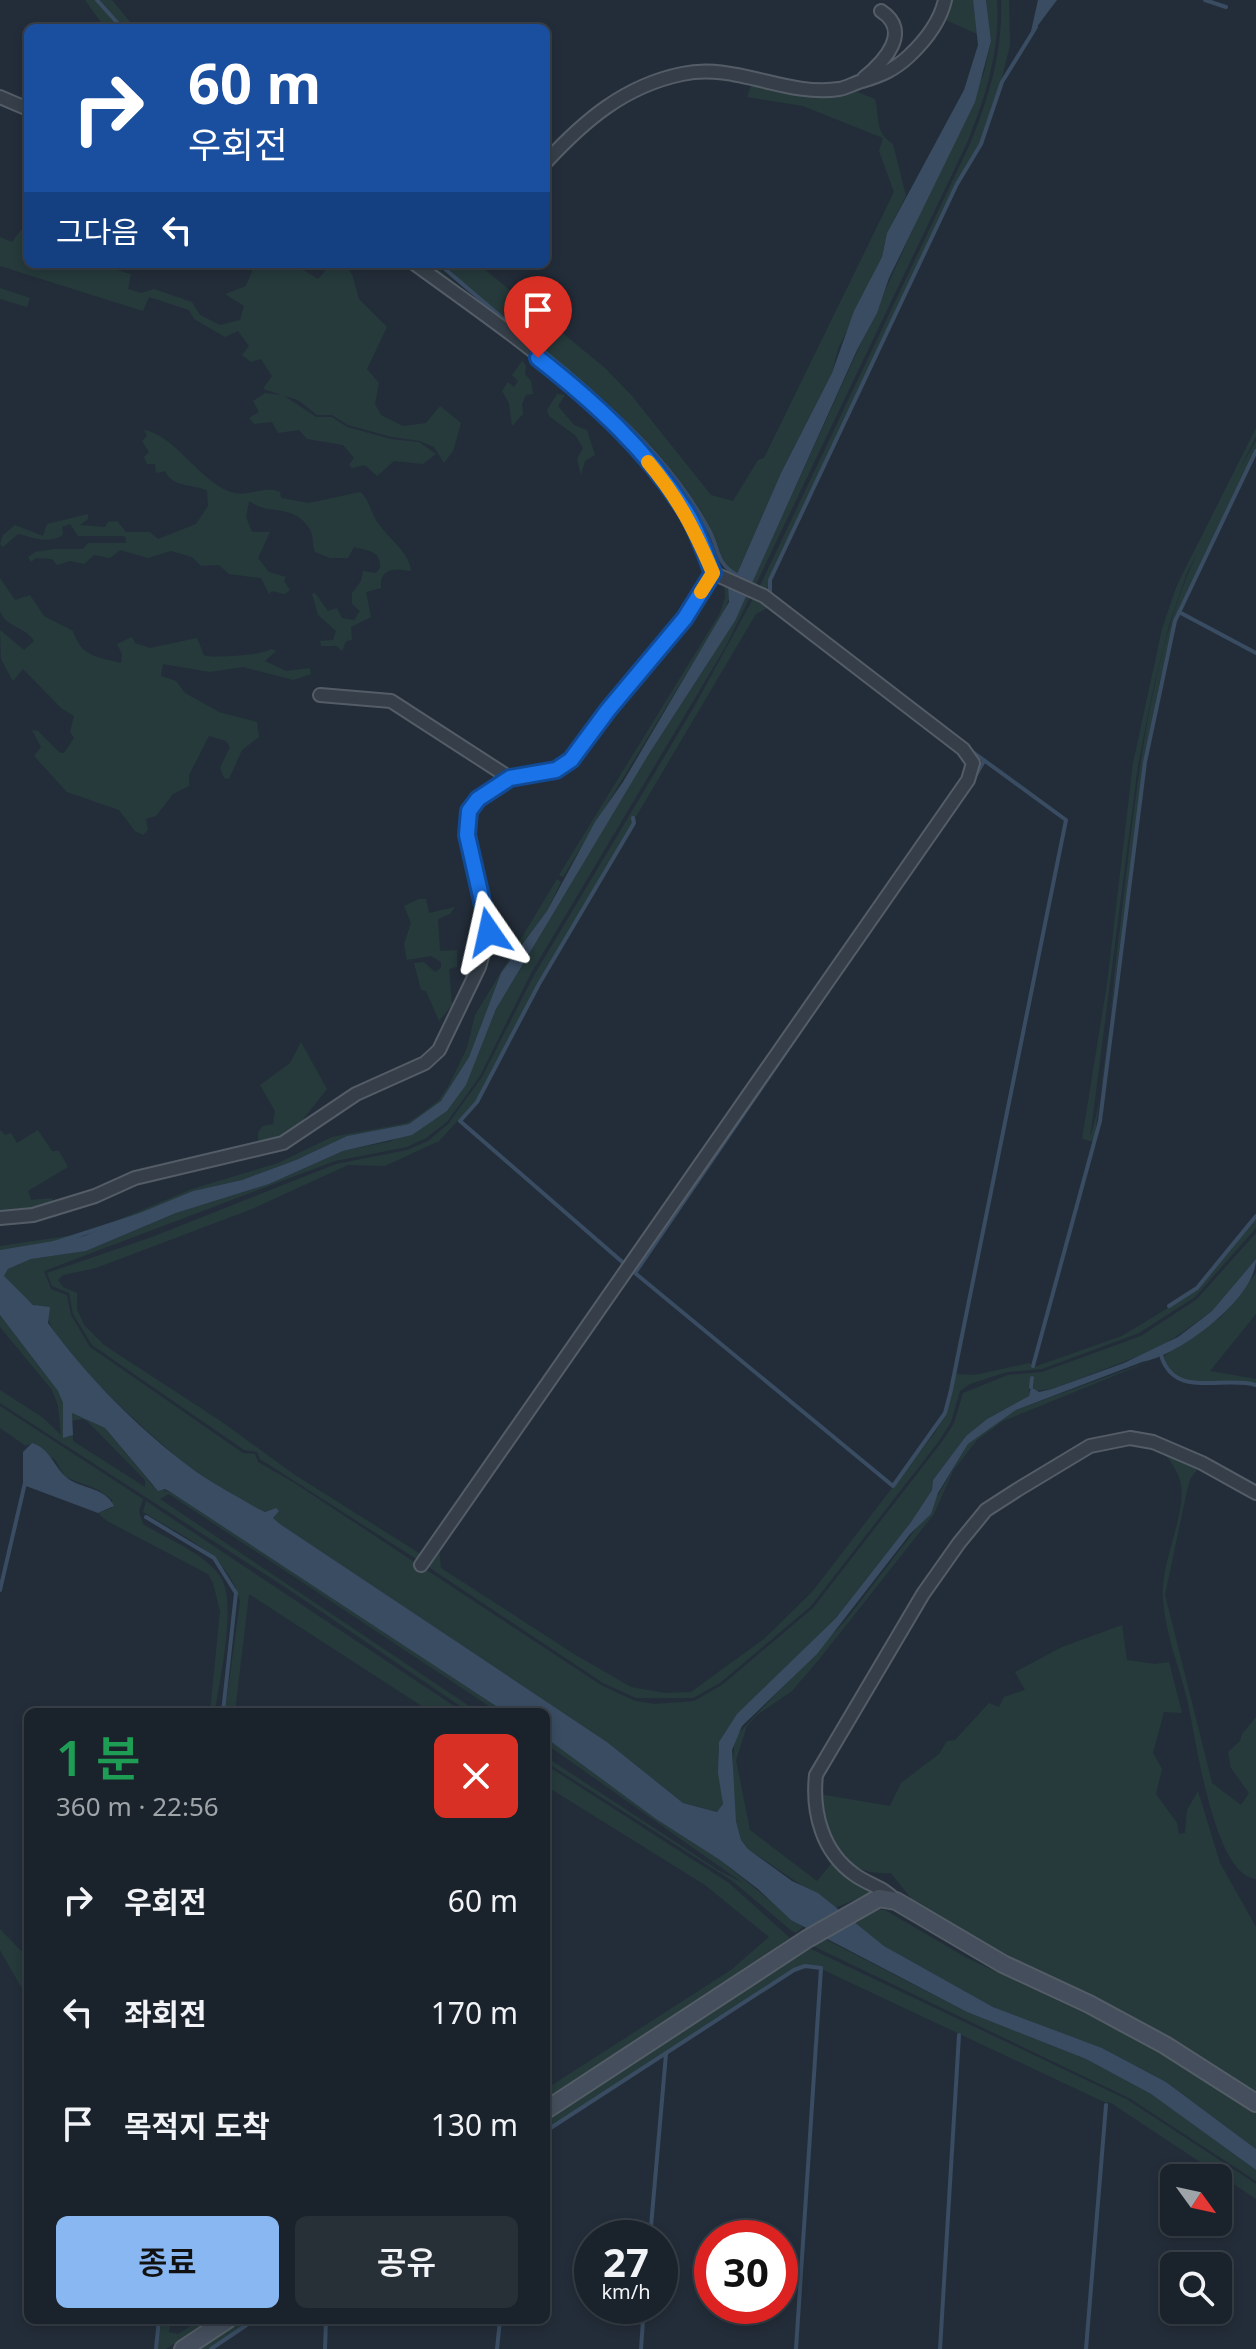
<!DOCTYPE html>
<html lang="ko">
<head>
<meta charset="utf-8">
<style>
  :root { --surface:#1a222b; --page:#272f37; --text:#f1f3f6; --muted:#9fa4a9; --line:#383f47; --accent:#89b7f2 }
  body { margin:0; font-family:"Noto Sans","Noto Sans KR",sans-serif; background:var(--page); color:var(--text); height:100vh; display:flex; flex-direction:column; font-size:30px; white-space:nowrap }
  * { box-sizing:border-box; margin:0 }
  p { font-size:26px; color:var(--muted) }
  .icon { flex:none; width:44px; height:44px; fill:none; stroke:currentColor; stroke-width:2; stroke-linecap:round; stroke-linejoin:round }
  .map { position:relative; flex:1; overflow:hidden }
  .sheet { position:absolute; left:24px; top:1708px; width:526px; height:616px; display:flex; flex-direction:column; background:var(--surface); border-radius:12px; box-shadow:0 4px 12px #0003,0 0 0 2px var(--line) }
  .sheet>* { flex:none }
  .hud { position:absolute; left:24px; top:24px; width:526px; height:244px; border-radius:12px; box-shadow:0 4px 12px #0003,0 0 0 2px var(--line); background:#1a4fa0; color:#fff; overflow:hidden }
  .needle { width:52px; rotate:123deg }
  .tools { position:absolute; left:1160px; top:2164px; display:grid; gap:16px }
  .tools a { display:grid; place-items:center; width:72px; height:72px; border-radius:12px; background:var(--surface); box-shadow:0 4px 12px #0003,0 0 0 2px var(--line); font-size:40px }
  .speed { position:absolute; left:574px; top:2220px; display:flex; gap:16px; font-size:40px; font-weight:700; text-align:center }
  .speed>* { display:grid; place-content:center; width:104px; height:104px; border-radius:50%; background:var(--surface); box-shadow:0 4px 12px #0003,0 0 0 2px var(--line); line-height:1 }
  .speed small { font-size:20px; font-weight:400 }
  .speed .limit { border:12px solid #d22; background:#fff; color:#111 }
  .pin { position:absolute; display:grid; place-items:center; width:68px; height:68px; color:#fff; margin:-82px -34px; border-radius:50% 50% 50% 0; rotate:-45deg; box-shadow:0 0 8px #0007 }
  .pin .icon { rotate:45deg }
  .me { position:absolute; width:88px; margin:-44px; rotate:349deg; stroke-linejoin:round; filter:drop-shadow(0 0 6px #0008) }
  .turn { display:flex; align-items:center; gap:28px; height:168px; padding:0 32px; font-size:36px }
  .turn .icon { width:104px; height:104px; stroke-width:2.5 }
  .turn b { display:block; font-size:56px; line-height:68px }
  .then { display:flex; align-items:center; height:76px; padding:0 32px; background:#0003; gap:16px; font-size:30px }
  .round { display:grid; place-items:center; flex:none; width:84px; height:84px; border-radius:12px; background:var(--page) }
  .summary { display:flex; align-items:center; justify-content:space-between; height:136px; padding:0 32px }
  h1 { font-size:48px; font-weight:600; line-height:60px; color:#1e9e55 }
  .primary-button { display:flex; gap:16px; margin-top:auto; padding:16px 32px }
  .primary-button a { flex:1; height:92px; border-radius:12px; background:var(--accent); color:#111; font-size:32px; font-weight:600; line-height:92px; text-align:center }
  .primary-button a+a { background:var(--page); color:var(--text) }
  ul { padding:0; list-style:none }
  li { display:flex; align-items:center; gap:24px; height:112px; padding:0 32px }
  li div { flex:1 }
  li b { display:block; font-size:30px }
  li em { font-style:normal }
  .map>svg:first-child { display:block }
</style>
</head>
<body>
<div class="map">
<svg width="1256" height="2349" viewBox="0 0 1256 2349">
  <rect width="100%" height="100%" fill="#232d39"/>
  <!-- green -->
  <path fill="#263a3b" d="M85,0H95L120,28H105Z
    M100,0H112L135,28H124Z
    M948,0H973L977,34L941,18Z
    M986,0H997C1000,51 986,96 967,143L756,584L751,585L984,73L991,41Z
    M1001,0H1009L1010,45L1001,82L980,143L956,183L767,590L770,597L941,725L982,761L634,1271L632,1269L975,763L757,592L970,144C989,97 1003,52 1001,0Z
    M753,81L848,88L875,99C880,118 874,132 893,144L906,196L887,233L882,257L838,349L832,373L781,473L737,574L733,577L717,570L696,525L623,428L432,272L436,267C525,341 629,412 695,509C708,528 712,550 723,570L734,574C721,561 720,548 712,532C699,504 676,474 656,451C592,381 510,331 443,264H478L605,368L632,396L711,495L733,501L758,460L764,458L894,192L879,151L883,138L803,106L747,97Z
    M21,230L28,232V264H95L131,274L128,289L141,293L154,289L192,302L200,315L220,325L240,320L244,306L225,294L246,286L255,264H294L318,279L331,264H344L352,274L359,299L387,327L367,369L379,383L375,404L381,415L403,426L426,423L440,406L461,423L453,451L444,463L434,447L420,441L392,437L348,425L332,415H317L298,400L263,389L272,376L261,359L251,362L242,355L249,346L238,331L225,337L194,319L189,310L149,297L143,311L0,266V237L12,242Z
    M0,288L30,298L27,307L0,299Z
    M522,361L526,365L525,374L531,381L533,394L526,395L522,404L523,414L512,426L509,403L502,391L508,382L514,387L518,381L512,375Z
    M265,393L283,395L316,417H332L347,427L391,439L419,442L436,454L423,464L394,461L377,476L365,465L352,468L349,465L354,458L343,445L307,439L299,430L278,433L272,422L254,424L249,418L259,412L253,401Z
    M557,394L565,395L558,406L574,425L587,430L595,455L585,461L581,475L577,459L583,448L576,436L549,416L547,410Z
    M1256,428V437L1187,573L1169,625L1153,690L1138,765L1090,1138C1107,1086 1110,1008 1117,952C1131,842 1139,729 1171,622C1190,559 1223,497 1256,441V449L1174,621L1160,680L1144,762L1094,1142L1082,1139L1107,984L1133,763L1162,629L1177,585Z
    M144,430C175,435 200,482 231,492C248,498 263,485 280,492L281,498L309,503L360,492C369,499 370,510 376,520C388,539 409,551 411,571C396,568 379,567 381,588L366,592L371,617L351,627L352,640L346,641L342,651L337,646H321L320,641L333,640L336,631L318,615L312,594L315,593L328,611L337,608L342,618L354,620L360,611L352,604V593L361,581L363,571L376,573L380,568C381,550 368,551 354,547L348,558H330L315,552C312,545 314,535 309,528C293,503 269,516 249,501L246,517L252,532H270L258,558L269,572L286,577L284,581L290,590L285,594L272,591L269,594L261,578L229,574L219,565L201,566L192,557L171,551L148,558L120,550L110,558L94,555L84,564L70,561L57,565L52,559L36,558L31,562L28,557L35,552L54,549H83L88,543H126V537L121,536H78L70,524L62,527L63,535C47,545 34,537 18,534L3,547L0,544L3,535L15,525L43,536L47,524L88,514V519L80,525L105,527L108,522L117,521L126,532H150L158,539L196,524L208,506L207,491C198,484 173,489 165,471L156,473L155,464H147L144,457L149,452L142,441L147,436Z
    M0,578L15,600L30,595L44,616L73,631C81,657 98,657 121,663L122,654L117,644L132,637L135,643L150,648L197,638L204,655C213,659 264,655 271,649L276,651L265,661L286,671L310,668L311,674L293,680L243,667L210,672L163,664L161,676L176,681L185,693L219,712L257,722L259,737L242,750L229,779L224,778L220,768L230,747L226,741L209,736L189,775V786L173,794L156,816L146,819L148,830L143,835L135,831L119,810L67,792L34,756L41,747L32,730L38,731L60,753H64L74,738L70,732L74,716L61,708L23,669L13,681L1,659L0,630L24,650L34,641C27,627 6,628 0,611C0,602 0,588 0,578Z
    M724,582L728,584L731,594L724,612L563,877L559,875L720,613L725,597Z
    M747,593L751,595L726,646L530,975L480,1076L447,1122L426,1138L407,1147L335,1161L44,1271L51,1289L67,1295L71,1315L90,1347L243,1453L255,1454L258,1462L293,1482L601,1685L635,1701L655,1704L694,1701L722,1685L813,1608L941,1443L954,1423L963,1393L1008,1375L1042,1372L1141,1336L1197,1299L1256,1233V1259L1212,1311L1160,1348L1052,1389L1033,1391L1034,1379L1030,1377L1029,1396L987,1419L966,1436L933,1480L932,1490L911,1522L836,1618L755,1698L725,1733L718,1749L723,1804L718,1812L683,1803L607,1742L280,1524L272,1518L276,1508L265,1512L255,1507C234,1494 212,1483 192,1469C162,1446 51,1348 47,1314L20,1295L4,1276L8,1269L31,1259L86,1251L176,1213L269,1184L343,1151L391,1141L447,1111L466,1084L496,1009L647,757L735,621Z
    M755,595L771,606L756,614L634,820L632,818L633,823L538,983L476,1101L439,1141L385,1166L348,1165L252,1209L96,1268L63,1275L58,1280L63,1287L77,1293V1310L85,1326L104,1345L222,1422L295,1475L419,1553L431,1547L421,1562L260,1459L257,1452L244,1450L92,1345L73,1314L69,1293L52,1286L47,1273L152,1237L336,1164L407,1150L428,1141L448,1124L482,1077L533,977L694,707Z
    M557,879L561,882L547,911L501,973L469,1057L441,1101L422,1115L409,1124L347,1136L296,1160L242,1180L193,1191L142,1215L68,1241L0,1250V1246L87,1233L192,1189L278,1163L332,1137L407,1123L421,1114L439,1100L449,1085L467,1048L475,1015Z
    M419,899H426L429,913L455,907L450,914L438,919L440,951L457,950V967L449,969L452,1005L439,1021L426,991L421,990L414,963L424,962L435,972L441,968V962L431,956L407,960L404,944L411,923L404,906Z
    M301,1042L327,1089L290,1136L258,1145V1132L263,1126L273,1124L275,1111L260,1085L290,1063Z
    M0,1130L5,1135L11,1133L17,1143L38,1130L52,1151H59L68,1167L28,1191L31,1200L52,1198L54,1204L0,1216Z
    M1256,1217V1228L1195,1297L1139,1333L1042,1369L1007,1372L970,1384L960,1391L951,1422L939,1441L811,1606L720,1683L693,1698H636L603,1683L427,1566L439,1546L441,1568L574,1654L631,1687L665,1693L691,1692L764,1639L812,1592L936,1431L947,1411L956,1374L975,1375L1029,1363L1034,1367L1122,1336L1186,1297L1197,1288Z
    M1256,1273V1314L1210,1371L1256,1379V1384C1227,1375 1173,1398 1164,1356L1221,1317Z
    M0,1315L58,1391L63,1403V1438L73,1435V1441L145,1487V1480L88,1422L83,1419L71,1421L72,1413L105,1428L153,1486L172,1493L505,1712H498L169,1494L160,1499L478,1712H469L291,1591L0,1403V1390L42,1417L61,1435L58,1406L52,1390L0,1327Z
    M1153,1360L1003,1421L977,1440L953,1471L934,1514L821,1657L792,1691L757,1715L747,1726L736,1760L750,1830L817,1881L835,1859L882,1894L870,1893L835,1908L748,1849L741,1840L736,1821L732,1770L735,1737L846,1620L925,1517L968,1444L1016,1410Z
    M0,1406L143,1499L139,1512L143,1524C167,1539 204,1553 220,1576C238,1602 219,1680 215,1712H210L220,1611L213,1583L208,1574L107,1521L98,1513L112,1508V1500L99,1490L65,1477L55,1460L32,1443L26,1446L0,1428Z
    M1161,1449L1200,1466L1190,1479L1186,1495L1165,1595L1212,1783L1241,1805L1249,1793L1231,1768L1228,1752L1240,1741L1242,1734L1256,1717V1879C1213,1875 1196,1736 1187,1699C1179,1666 1165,1633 1163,1599C1160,1562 1186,1517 1181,1485C1179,1471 1169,1460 1161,1449Z
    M146,1501L463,1712H431L249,1594L235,1712H225L240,1601C228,1553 181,1536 143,1512Z
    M1122,1625L1127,1660L1155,1664L1169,1662L1182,1713L1164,1712L1153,1753L1162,1769L1156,1794L1177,1823L1179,1834L1185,1833L1187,1810L1198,1791L1220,1863L1256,1927V2096L917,1906L891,1873C842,1876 825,1841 820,1797L825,1795L890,1806L901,1783L939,1754L947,1741L955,1740L989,1703L999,1707L1004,1697L1025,1690L1015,1672L1062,1647Z
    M546,1738L656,1819L720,1860L803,1927L796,1933L792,1931L731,1880L546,1762V1757L718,1870L743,1883L546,1744Z
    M546,1765L729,1883L790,1938L546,2099V2089L731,1970L769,1937L705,1885L546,1786Z
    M870,1908L885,1910L967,1958L1154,2046L1256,2110V2149L1166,2082L1102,2048L993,2007L884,1946L848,1920Z
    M0,1929L28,1958V1999L0,1950Z
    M821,1937L967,2012L1086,2059L1151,2094L1256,2170V2181L1129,2098L811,1945Z
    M807,1947L1128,2100L1256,2184V2199L1111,2103L1104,2102L813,1965L794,1969L546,2130V2118Z
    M161,2320H171L169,2332L178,2334L200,2320H210L166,2349H158Z
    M239,2320H252L210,2349H195Z"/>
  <!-- water -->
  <path fill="#394c62" d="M973,0H986L991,41L975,102L889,278L877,313L857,350L735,621L647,757L496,1009L466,1085L447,1111L412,1135L343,1151L269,1184L176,1213L86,1251L31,1259L8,1269L4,1276L33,1305L50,1307L48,1323C87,1377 138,1428 191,1468C211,1483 234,1494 255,1507L265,1512L276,1508L279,1511L273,1518L280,1524L607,1742L683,1803L717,1812L723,1804L718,1773L719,1742L737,1714L836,1618L911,1522L932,1490L933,1480L966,1436L987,1419L1029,1396L1031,1387L1039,1392L1052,1389L1124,1363L1178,1337L1212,1311L1256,1259C1256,1298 1179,1356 1142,1362L1016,1410L968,1444L938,1493L931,1514L910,1534L817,1654L742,1726L732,1750L736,1821L741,1840L748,1849L792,1881L818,1893L884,1946L993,2007L1102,2048L1166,2082L1256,2149V2170L1151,2094L1086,2059L967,2012L791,1920L758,1889L720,1860L656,1819L546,1738V1712H505L172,1493L165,1489L158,1491L105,1428L72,1413L73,1435L63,1438V1403L58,1391L0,1315V1250L84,1236L193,1191L242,1180L296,1160L347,1136L409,1124L441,1101L469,1057L501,973L547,911L595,822L623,782L729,602L728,584L737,574L781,473L832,373L854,311L882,257L887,233L964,90L978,45Z
    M1038,0H1057L1030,36Z
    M32,1443C52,1449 54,1470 70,1480C85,1489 105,1488 114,1506L98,1513L26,1486L23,1492V1452Z"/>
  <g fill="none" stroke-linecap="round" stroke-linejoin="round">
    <!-- stream -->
    <path stroke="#394c62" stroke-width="4" d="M97,0L122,28
      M1205,0L1226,7
      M439,264L526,338
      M600,400C642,436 683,481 709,530C719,548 716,564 737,575
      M770,595V580L957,184L981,144L1002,82L1036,27
      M1179,612L1256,653
      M973,780L984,761
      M633,818L634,823L539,984L477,1102L460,1121L635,1273L893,1486L945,1413L951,1390L1066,820L970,750
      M51,1244L153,1211
      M635,1273L823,998
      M1169,1306L1197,1288L1256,1216
      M1161,1355C1174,1400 1223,1375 1256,1385
      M1033,1366L1100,1121L1145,762L1175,621L1256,451
      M1031,1387L1032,1378
      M146,1517L214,1558L236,1593L223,1712
      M0,1590L25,1483
      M546,2131L794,1970L805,1966L821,1968L796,2349
      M650,2238L666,2054
      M156,2349L159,2320
      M211,2349L254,2320
      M325,2349L326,2320
      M497,2349L500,2320
      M641,2349L644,2306
      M940,2349L959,2035
      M1086,2349L1106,2105"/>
    <defs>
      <path id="street" d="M864,78C885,61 912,31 881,11
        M0,97L28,109
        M546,162C584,121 624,86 682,74C735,62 785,97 839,89C847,88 854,83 862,81C882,75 894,70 909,56C926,40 940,22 945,0
        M415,264C511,334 622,407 686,511C698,530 704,552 713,573L764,596L963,749L973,763L968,780L421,1565
        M320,695L391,701L510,778
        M0,1218L33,1215L95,1196L135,1178L283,1143L356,1094L425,1063L439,1050L479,967L489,932L467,835L469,811L478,799L510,778L556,770L571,760L608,710L685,618L713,573
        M896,1901C882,1886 871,1886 855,1875C822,1852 812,1812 816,1775L923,1594L959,1543L986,1510L1017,1490L1090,1446L1130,1438L1153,1442L1202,1463L1256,1493"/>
      <path id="secondary" d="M546,2110L807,1939L879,1898L896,1901L1003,1964L1089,2004L1165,2045L1256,2103
        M183,2349L227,2320"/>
    </defs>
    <!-- street casing -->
    <use href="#street" stroke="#545d67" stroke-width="16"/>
    <!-- secondary casing -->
    <use href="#secondary" stroke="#545d67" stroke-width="20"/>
    <!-- street -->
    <use href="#street" stroke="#363f49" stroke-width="12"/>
    <!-- secondary -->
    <use href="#secondary" stroke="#444e5c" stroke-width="16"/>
  </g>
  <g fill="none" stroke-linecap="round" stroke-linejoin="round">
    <defs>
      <path id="route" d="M489,932L467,835L469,811L478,799L510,778L556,770L571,760L608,710L685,618L713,573C704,552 698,529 685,510C647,450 593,401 538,358"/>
    </defs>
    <!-- route casing -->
    <use href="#route" stroke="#114b97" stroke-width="20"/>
    <!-- route -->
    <use href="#route" stroke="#1a73e8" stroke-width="14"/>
    <!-- slow -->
    <path stroke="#f59e0b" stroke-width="14" d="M648,462C679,499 694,529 713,573L701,592"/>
  </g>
</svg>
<div class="tools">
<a><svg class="needle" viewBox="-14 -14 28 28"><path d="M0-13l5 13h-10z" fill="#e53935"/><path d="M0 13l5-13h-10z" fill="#9fa4a9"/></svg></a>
<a><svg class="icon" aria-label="search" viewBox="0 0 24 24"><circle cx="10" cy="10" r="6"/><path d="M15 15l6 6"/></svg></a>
</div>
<div class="speed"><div>27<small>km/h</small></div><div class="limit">30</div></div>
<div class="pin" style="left:538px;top:358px;background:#d93025"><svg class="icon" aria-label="arrive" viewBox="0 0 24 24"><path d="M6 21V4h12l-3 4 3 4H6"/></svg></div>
<svg class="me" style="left:489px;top:932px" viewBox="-20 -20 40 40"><path d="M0-17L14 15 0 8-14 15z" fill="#1a73e8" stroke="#fff" stroke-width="4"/></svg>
<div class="hud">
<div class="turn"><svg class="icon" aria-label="right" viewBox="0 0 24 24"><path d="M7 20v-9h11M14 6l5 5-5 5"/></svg><div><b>60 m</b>우회전</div></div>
<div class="then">그다음<svg class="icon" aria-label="left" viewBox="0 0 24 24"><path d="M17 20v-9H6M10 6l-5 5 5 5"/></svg></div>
</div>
<section class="sheet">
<div class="summary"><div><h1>1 분</h1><p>360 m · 22:56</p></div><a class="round" style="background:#d93025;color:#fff"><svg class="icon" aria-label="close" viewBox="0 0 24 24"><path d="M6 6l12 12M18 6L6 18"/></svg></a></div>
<ul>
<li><svg class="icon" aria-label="right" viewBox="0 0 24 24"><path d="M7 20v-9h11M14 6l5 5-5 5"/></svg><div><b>우회전</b></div><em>60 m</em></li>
<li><svg class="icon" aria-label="left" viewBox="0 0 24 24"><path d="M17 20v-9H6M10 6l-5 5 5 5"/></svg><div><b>좌회전</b></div><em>170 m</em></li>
<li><svg class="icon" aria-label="arrive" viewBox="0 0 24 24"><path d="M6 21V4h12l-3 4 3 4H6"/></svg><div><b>목적지 도착</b></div><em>130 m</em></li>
</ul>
<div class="primary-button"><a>종료</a><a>공유</a></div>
</section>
</div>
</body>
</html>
